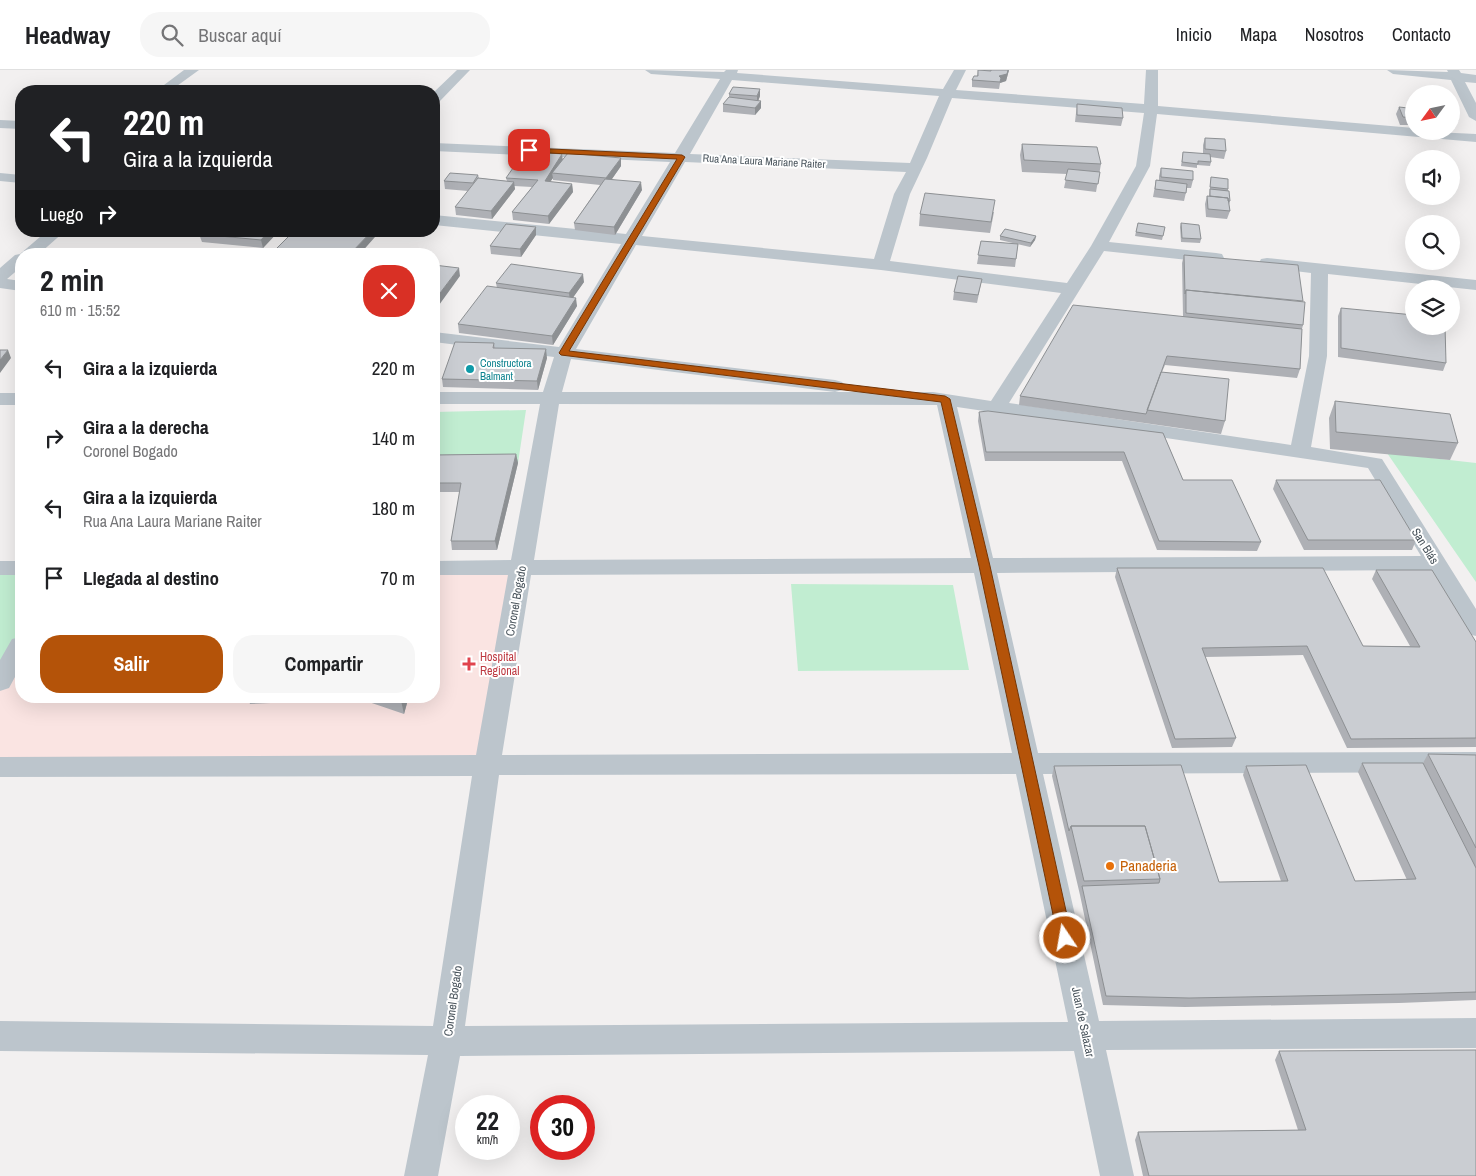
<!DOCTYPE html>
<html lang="es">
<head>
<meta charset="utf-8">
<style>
  :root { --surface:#fff; --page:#f6f6f6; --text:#202124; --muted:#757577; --line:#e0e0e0; --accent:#b45309 }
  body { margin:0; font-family:"Archivo Narrow",sans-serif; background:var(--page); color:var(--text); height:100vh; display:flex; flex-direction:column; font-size:19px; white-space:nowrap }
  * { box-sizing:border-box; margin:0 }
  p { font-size:16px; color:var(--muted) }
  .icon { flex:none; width:28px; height:28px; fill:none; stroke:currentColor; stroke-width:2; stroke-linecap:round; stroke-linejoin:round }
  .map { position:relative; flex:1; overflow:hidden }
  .panel { position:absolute; left:15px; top:178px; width:425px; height:455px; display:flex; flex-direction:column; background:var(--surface); border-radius:20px; box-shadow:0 5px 20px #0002 }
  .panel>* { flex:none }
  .hud { position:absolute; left:15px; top:15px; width:425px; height:152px; border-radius:20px; box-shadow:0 5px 20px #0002; background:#202124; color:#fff; overflow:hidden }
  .needle { width:32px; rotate:237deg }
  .controls { position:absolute; left:1405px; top:15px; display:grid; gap:10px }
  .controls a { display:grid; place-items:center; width:55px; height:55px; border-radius:50%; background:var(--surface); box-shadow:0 5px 20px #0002; font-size:25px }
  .speed { position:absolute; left:455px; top:1025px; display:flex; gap:10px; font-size:25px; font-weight:700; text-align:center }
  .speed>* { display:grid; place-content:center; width:65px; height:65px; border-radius:50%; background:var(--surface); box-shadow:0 5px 20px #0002; line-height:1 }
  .speed small { font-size:12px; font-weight:400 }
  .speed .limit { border:8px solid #d22; background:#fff; color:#111 }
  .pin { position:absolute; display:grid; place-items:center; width:42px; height:42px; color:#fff; margin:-21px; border-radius:10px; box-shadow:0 2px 8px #0006 }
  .me { position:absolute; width:55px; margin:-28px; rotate:348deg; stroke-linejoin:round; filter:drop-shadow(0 0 4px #0008) }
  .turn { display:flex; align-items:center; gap:18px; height:105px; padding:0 25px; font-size:22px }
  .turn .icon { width:65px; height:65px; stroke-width:2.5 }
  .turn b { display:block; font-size:35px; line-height:42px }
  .then { display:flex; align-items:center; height:48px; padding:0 25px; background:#0003; gap:10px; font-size:19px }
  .round { display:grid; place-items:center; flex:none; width:52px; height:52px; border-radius:20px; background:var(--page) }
  .head { display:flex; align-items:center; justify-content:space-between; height:85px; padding:0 25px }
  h1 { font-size:30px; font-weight:800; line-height:38px }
  .cta { display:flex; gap:10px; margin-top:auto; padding:10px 25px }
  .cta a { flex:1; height:58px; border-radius:20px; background:var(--accent); color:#fff; font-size:20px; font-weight:800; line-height:58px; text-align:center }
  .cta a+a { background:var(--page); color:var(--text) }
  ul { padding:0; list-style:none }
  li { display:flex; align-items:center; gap:15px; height:70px; padding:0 25px }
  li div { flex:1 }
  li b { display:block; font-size:19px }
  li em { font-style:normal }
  header { display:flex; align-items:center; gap:30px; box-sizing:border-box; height:70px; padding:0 25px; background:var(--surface); border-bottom:1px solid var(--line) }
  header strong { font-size:24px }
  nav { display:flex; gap:28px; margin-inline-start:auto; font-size:18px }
  .search { width:350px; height:45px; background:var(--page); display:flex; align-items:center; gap:12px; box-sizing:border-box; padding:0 18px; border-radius:20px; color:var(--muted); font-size:19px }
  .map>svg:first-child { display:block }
</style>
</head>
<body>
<header>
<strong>Headway</strong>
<div class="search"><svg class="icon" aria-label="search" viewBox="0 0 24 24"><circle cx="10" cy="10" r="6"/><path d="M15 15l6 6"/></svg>Buscar aquí</div>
<nav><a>Inicio</a><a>Mapa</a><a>Nosotros</a><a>Contacto</a></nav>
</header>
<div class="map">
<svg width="1476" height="1106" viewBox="0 0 1476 1106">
  <rect width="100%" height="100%" fill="#f2f0f0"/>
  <!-- medical -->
  <path fill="#fae4e2" d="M434,498H521L487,695L0,697V612L21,575V626H434Z"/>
  <!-- green -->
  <path fill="#c1edd1" d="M526,340L518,393L434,394V342Z
    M1387,383L1476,393V512Z
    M0,498H21V575L0,612Z
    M791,514L953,515L969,600L798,601Z"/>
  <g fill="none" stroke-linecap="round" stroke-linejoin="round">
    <!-- minor -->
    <path fill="#bcc5cc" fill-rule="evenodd" d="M184,0H199L170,21H156Z
      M457,0H470L439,32L434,33V22Z
      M645,0L724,2L726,0H738L737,3L943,19L954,0H966L956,20L1144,34L1146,0H1158V36L1414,58V61L1476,64V72L1157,44L1150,96L1109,172L1216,183L1222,184L1224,188L1222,192L1216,193L1104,181L1009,333L1291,375L1309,286L1311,203L1261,197L1259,193L1261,189L1267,188L1476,210V220L1328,204L1327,286L1311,377L1382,389L1476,539V566L1468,564L1429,500L997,503L1038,683L1476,682V702L1043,704L1099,951L1476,948V978L1106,980L1134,1106H1100L1074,981L460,986L438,1106H404L428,985L0,981V951L433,956L472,706L0,707V687L476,685L508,505H434V491L511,490L540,334H434V322H543L554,287L434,272V262L559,277L621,174L434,155V145L626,164L670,92L434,81V73L675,83L720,9L651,4ZM732,10L939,26L910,93L690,84ZM952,28L1144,43L1136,96L1091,176L1067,213L890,191L910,124L927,88ZM685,92L906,102L894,124L874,189L642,166ZM636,175L881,200L1061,223L991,331L933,322H562L571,289L835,322L842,320L845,316L842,312L835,310L576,279ZM559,334L937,335L971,488L534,490ZM957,337L1368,398L1421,486L993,488ZM974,503L1012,683L502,685L531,505ZM1016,704L1068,952L465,956L499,705Z
      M1387,0L1448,2L1447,0H1459L1461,3L1476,5V13L1465,12L1476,33V51L1469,47L1451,10L1393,4Z
      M0,50L21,51V59L0,58Z
      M0,103L21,105V113L0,111Z
      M47,161H65L39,184H21V197L7,209L21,211V221L0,218V198L15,185L20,184Z
      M0,323H21V335H0Z
      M0,491H21V505H0Z
      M21,567V596L9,618L0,621V590L12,569Z"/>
  </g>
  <!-- wall -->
  <path fill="#aeb0b5" d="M978,0L985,1V0H1009L1006,11L1000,13L999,19L972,17V10L977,6Z
    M729,24L760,26L758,31L761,38L755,45L723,42V34L729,27Z
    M1414,29V40L1412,36Z
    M1077,34L1123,48L1121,56L1075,52Z
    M1399,37L1408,41L1414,42V55H1400L1396,44Z
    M1451,44L1458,51L1455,58H1451Z
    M1205,68L1226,81L1224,89L1210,87L1211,92L1210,96L1197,95V98L1181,96L1183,82L1203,84V75Z
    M1022,74L1101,94L1096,122L1064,118L1067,104L1022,102L1020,85Z
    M563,89L621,96L612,109L642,120L615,165L575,160L574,153L600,115L553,110V108L550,112L572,114L573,122L549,154L513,150L512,142L532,117L514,116L515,119L492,149L456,145L455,137L468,121L445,119L444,111L478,105L479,108L507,111L506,108Z
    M1161,98L1193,110L1191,118H1187L1184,131L1153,127L1156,110H1159V106Z
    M1211,107L1228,119V121L1230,131L1229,135L1230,141L1227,149L1206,147L1205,134L1207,126H1209Z
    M994,142L990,163L919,156L920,144Z
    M1138,153L1165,157L1162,170L1135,166Z
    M1181,153L1201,169L1200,173L1181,172L1180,157Z
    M536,157V165L521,187L491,184L490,176Z
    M202,161H279L263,178L202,172L199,164Z
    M1000,166H1036L1035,170L1030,177L1000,170Z
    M981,171L1018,174L1015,197L977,194Z
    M1184,185L1303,255L1302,259L1300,299L1297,308L1165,295L1162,302L1225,351L1221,364L1019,335L1020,326L1183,246L1182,193Z
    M982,209L977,233L953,230L954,222Z
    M584,212L573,227L577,236L553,275L459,263L458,254L497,218L496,213Z
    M1341,238L1446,293L1443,301L1338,287V246Z
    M494,273L495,278L547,288L538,320L443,317L442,309Z
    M1335,331L1458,373L1450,390L1330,379L1329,348Z
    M979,342L1163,363L1183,410L1261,472L1257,481L1157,480L1122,391H985L978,351Z
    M516,384L518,393L497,480H452L451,471L460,422H435L434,425V385Z
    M1276,410L1416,470L1412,480H1304L1273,419Z
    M1117,498L1363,576H1410L1372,509L1376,500L1476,572V677L1347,678L1303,585L1205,587L1236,668L1232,677L1172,678L1115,507Z
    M247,626H409L404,644L360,629L250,634Z
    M1428,684L1476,685V930L1399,933L1185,937L1103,935L1080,825L1052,706L1054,696L1219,812L1281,811L1243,705L1246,696L1355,811L1407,810L1358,702L1362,693H1423Z
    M1279,981L1476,1106H1143L1135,1070L1138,1062L1298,1060L1275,990Z"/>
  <!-- shaded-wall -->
  <path fill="#8d9093" d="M1009,0L1006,11L1000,13L999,19L1000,12L999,6Z
    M760,19V26L757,34V26Z
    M761,31V38L755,45V38Z
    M562,84L563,91L552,103L553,108L545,119V111Z
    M621,88V96L607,116L606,108Z
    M514,112L515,119L492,149L491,141Z
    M641,112L642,120L615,165L614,157Z
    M572,114L573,122L549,154L548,146Z
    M536,157V165L521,187L520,179Z
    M269,161H279L263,178L261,170Z
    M372,161H374L375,167L360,184H350Z
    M1036,166L1035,170L1030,177L1031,173Z
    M459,198L460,206L434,242V231Z
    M583,204L584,212L570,232L569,223Z
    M576,228L577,236L553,275L552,266Z
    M546,279L547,288L538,320L537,311Z
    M8,280L11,288L0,303V290Z
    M516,384L518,393L497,480L495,471Z
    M400,626H409L404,644Z"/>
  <!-- building -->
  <path fill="#cacdd2" stroke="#8d9093" d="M978,0L991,1V0H1008L1007,4L999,6L1001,8L1000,12L972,10L974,6H978Z
    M733,17L760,19L757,26L729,24Z
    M729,27L761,31L755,38L723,34Z
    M1077,34L1122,38L1123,48L1077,45Z
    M1399,37L1408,38V41L1414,42V48L1403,47Z
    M1451,44H1454L1458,51L1451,50Z
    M1205,68L1225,69L1226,81L1205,79Z
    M1022,74L1097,77L1101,94L1024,90Z
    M525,81L562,84L545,111L572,114L548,146L512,142L538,110L506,108Z
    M1183,82L1210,84L1211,92L1198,91V94L1182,92Z
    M568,83L621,88L606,108L552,103Z
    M1161,98L1193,101V110L1161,107Z
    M1068,99L1100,102L1098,114L1065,110Z
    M450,103L478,105L473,113L444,111Z
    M1211,107L1228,109V119L1210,117Z
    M478,108L514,112L491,141L455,137Z
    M605,109L641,112L614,157L574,153Z
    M1156,110L1187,114L1186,123L1155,119Z
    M1210,119L1229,121L1230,131H1228V128L1210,126Z
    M925,123L995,130L991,152L920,144Z
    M1207,126L1228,128L1230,141L1208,139Z
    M1138,153L1165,157L1163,166L1136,162Z
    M1181,153L1199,155L1201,169L1182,168Z
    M506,154L536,157L520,179L490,176Z
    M1005,159L1036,166L1031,173L1000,166Z
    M202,161H269L261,170L199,164Z
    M294,161H372L350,184H271Z
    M981,171L1018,174L1016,189L978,185Z
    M179,180L221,184H175Z
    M1184,185L1298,195L1303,231L1186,220L1185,224Z
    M511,194L583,204L569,223L496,213Z
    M434,195L459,198L434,231Z
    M958,206L982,209L978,225L954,222Z
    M487,216L576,228L552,266L458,254Z
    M1186,220L1305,232L1303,255L1186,243Z
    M1073,235L1302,259L1300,299L1167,286L1146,344L1020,326Z
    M1341,238L1414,245V256H1445L1446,293L1341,278Z
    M455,272L494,273L493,278L546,279L537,311L442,309Z
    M0,280H8L0,290Z
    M1161,302L1229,309L1225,351L1147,340Z
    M1335,331L1450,344L1458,373L1336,362Z
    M988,341L1163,363L1183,410H1232L1261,472L1159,471L1124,382H986L979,342Z
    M516,384L495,471H451L461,413H434V385Z
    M1276,410H1380L1416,470H1308Z
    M1117,498H1323L1363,576L1420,577L1376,500H1432L1476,572V668L1351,669L1307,576L1202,578L1236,668L1175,669Z
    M1428,684L1476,685V778Z
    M1362,693H1423L1476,798V922L1404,924L1189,928L1106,926L1082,816L1159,813L1160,809L1145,756H1071L1069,761L1054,696L1181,695L1219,812L1288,811L1246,696L1306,695L1355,811L1416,809Z
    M1071,756H1145L1160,809L1084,811Z
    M1476,980V1106H1149L1138,1062L1306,1060L1279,981Z"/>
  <!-- route -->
  <path fill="#b45309" stroke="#753606" d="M529,78L682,85L685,87L569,281L945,326L950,329L990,496L1072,868L1070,872L1065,874L1060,872L1058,868L979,496L941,332L561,285L559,283L677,89L527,82L526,80Z"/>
  <!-- markers -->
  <circle fill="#0f9aa8" stroke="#fff" stroke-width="2" cx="470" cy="299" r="5"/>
  <path fill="#e0444e" stroke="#fff" stroke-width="2" d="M466.5 586.5h5v5h5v5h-5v5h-5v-5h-5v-5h5z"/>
  <circle fill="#e8710a" stroke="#fff" stroke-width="2" cx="1110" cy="796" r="5"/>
  <g text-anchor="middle" stroke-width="4" stroke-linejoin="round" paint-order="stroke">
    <!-- far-street labels -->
    <g font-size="11" fill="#49545c" stroke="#fff">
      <text transform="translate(764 91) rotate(3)" y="4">Rua Ana Laura Mariane Raiter</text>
    </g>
    <!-- far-culture labels -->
    <g font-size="11" fill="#0d838f" stroke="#fff" text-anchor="start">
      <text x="480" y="297">Constructora<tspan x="480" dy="13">Balmant</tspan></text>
    </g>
    <!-- street labels -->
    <g font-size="12" fill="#49545c" stroke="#fff">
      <text transform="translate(1425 476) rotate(58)" y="4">San Blás</text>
      <text transform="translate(516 531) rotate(-80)" y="4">Coronel Bogado</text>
      <text transform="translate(453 931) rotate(-82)" y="4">Coronel Bogado</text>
      <text transform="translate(1083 952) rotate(78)" y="4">Juan de Salazar</text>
    </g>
    <!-- health labels -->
    <g font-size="12" fill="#be3a42" stroke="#fff" text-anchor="start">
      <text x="480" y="591">Hospital<tspan x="480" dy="14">Regional</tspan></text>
    </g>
    <!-- near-food labels -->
    <g font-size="15" fill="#c56008" stroke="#fff" text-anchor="start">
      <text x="1120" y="801">Panaderia</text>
    </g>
  </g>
</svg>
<div class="controls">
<a><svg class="needle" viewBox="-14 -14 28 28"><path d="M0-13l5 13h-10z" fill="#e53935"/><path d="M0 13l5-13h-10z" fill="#757577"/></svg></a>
<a><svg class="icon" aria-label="sound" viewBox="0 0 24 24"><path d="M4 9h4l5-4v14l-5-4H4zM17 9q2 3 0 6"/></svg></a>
<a><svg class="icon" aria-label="search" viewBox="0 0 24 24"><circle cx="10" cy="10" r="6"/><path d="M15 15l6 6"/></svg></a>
<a><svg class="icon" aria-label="layers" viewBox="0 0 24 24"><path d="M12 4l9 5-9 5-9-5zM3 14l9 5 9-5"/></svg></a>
</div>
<div class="speed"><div>22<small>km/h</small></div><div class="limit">30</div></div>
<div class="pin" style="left:529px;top:80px;background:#d93025"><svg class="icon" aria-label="arrive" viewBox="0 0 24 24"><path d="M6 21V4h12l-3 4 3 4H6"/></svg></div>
<svg class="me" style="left:1065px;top:868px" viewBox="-20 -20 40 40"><circle r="17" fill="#b45309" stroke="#fff" stroke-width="3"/><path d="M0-11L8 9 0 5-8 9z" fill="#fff"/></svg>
<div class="hud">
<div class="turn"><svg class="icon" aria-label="left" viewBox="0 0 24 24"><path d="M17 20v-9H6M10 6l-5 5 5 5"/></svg><div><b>220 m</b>Gira a la izquierda</div></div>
<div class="then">Luego<svg class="icon" aria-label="right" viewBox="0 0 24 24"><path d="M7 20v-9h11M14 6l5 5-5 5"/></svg></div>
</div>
<section class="panel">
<div class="head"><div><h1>2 min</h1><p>610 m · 15:52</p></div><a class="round" style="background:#d93025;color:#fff"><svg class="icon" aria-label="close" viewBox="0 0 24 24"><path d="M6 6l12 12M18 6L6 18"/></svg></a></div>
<ul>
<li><svg class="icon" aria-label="left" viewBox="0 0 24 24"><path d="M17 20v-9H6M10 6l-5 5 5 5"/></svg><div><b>Gira a la izquierda</b></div><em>220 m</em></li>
<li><svg class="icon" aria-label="right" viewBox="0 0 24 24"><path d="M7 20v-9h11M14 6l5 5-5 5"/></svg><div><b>Gira a la derecha</b><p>Coronel Bogado</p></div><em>140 m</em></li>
<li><svg class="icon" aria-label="left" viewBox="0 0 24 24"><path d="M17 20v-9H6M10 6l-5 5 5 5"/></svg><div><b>Gira a la izquierda</b><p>Rua Ana Laura Mariane Raiter</p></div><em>180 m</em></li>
<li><svg class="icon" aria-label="arrive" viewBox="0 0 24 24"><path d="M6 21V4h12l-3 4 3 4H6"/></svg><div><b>Llegada al destino</b></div><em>70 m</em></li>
</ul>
<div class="cta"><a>Salir</a><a>Compartir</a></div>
</section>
</div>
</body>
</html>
